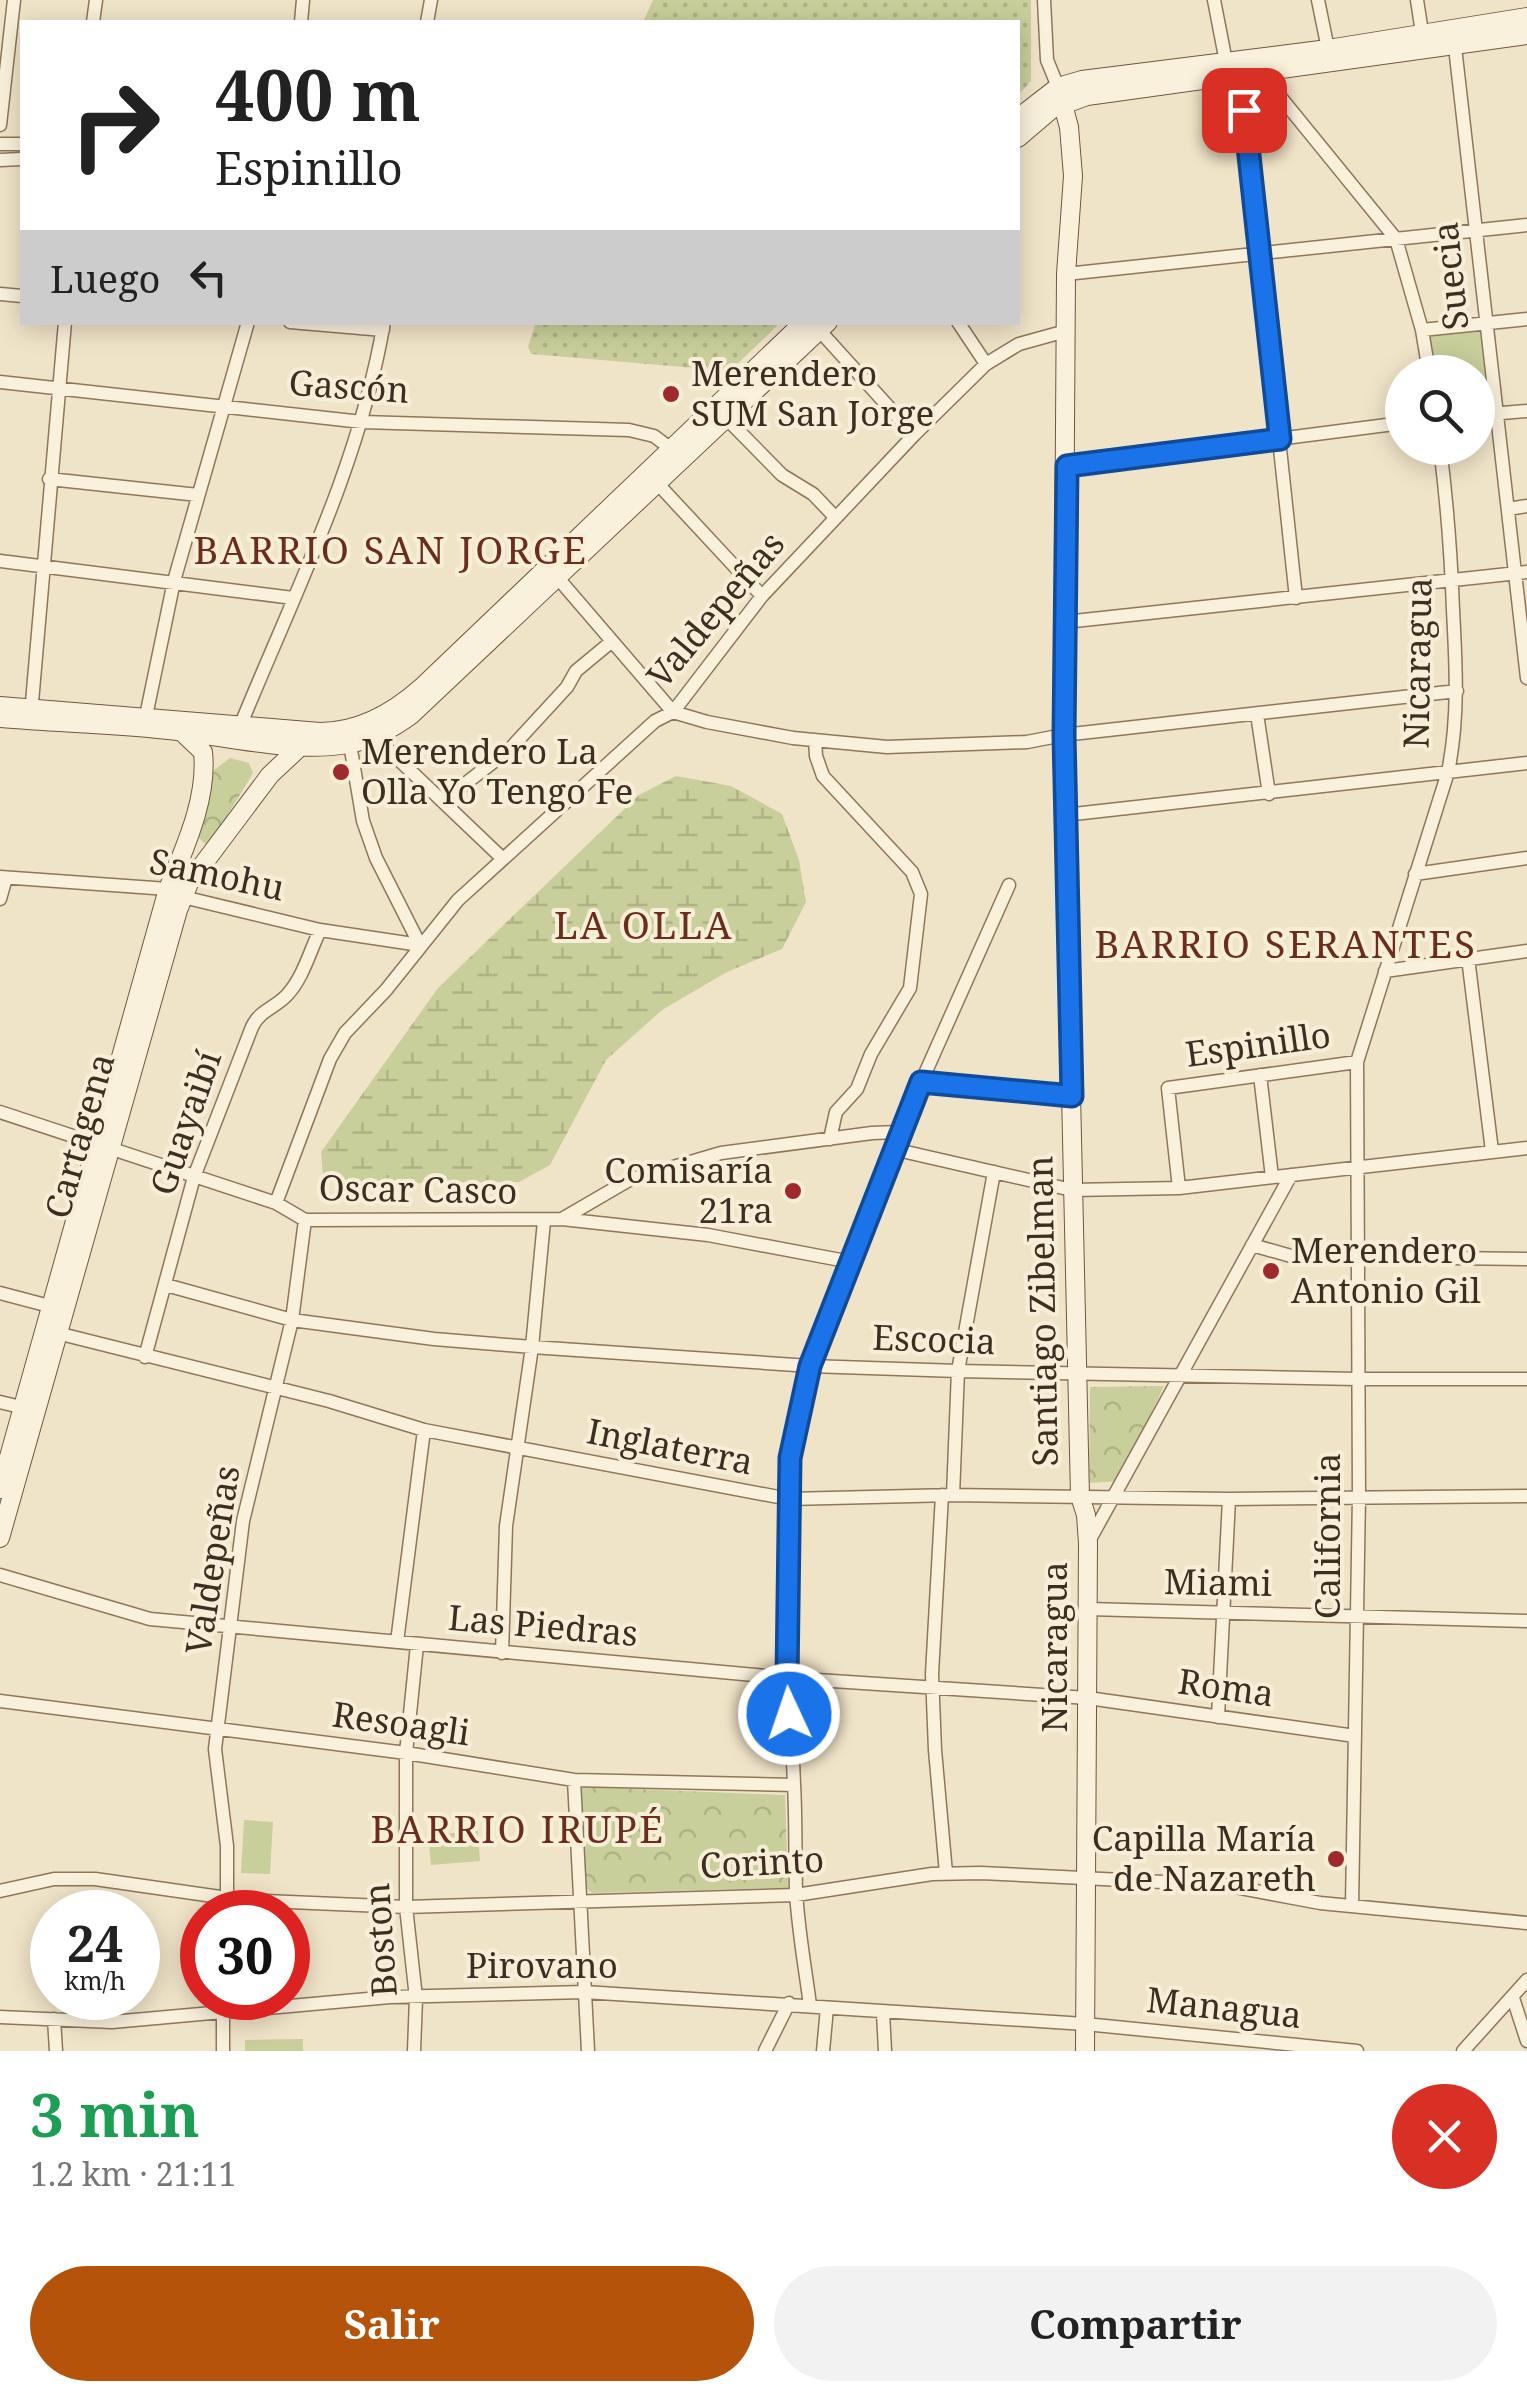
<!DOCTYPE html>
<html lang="es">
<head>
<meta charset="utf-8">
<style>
  :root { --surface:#fff; --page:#f2f2f2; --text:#222; --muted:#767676; --accent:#b45309 }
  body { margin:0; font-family:"Noto Serif",serif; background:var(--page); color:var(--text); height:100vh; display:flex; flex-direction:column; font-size:38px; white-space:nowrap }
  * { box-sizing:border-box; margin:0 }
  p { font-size:32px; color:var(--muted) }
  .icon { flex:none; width:55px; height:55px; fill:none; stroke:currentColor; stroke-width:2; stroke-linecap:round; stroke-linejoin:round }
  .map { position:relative; height:2051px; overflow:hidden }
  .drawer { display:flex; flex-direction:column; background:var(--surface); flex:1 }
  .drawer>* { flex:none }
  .top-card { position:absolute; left:20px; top:20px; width:1000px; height:305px; border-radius:0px; box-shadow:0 5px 25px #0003; background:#fff; color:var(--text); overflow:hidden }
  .tools { position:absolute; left:1385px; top:355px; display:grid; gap:20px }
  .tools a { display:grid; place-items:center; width:110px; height:110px; border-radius:50%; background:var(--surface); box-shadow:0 5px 25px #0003; font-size:50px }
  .speed { position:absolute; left:30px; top:1890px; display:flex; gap:20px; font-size:50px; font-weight:700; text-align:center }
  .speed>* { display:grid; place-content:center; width:130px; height:130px; border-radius:50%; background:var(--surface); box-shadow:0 5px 25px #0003; line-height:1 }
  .speed small { font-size:25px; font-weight:400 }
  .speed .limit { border:15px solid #d22; background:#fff; color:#111 }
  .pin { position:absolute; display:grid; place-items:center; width:85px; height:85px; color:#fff; margin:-42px; border-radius:20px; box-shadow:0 5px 15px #0006 }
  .me { position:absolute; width:110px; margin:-55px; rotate:357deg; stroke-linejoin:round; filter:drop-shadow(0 0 8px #0008) }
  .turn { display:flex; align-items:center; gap:35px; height:210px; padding:0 30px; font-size:45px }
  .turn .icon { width:130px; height:130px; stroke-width:2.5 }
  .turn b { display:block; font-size:70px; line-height:85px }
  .then { display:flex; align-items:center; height:95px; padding:0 30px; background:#0003; gap:20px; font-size:38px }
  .round { display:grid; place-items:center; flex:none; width:105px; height:105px; border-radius:52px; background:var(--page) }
  .head { display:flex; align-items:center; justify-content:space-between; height:170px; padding:0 30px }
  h1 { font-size:60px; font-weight:700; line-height:75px; color:#1e9e55 }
  .action { display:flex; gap:20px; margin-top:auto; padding:20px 30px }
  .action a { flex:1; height:115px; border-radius:60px; background:var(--accent); color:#fff; font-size:40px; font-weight:700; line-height:115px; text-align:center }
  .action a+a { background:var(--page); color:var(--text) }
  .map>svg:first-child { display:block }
</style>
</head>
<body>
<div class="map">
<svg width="1527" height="2051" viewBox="0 0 1527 2051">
  <defs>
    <pattern id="forest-crowns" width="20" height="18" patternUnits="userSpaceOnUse" patternTransform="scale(2.5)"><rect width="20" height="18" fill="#c9cf9b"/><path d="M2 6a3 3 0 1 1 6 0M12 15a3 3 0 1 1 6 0" fill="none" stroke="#aeb285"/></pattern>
    <pattern id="wetland-marsh" width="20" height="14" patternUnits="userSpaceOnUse" patternTransform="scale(2.5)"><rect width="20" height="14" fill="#c9cf9b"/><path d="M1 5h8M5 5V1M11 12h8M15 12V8" fill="none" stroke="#aeb285"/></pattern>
    <pattern id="garden-dots" width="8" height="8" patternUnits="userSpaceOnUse" patternTransform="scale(2.5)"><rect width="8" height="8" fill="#c9cf9b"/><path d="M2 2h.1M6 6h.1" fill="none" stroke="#aeb285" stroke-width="1.8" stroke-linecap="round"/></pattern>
  </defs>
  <rect width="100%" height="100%" fill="#f0e4c8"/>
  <!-- forest -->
  <path fill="url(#forest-crowns)" d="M230,758L249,763L253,773L211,843L205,844L197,836L214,770Z
    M1164,1386L1119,1481L1089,1483L1090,1387Z
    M584,1787L785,1795L788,1888L592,1893L586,1888L579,1792Z"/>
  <!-- wetland -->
  <path fill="url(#wetland-marsh)" d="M676,776L731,786L782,814L799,860L806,902L782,949L727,972L662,1010L606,1060L550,1165L519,1182L343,1184L323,1175L321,1152L438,988L639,795Z"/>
  <!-- garden -->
  <path fill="url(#garden-dots)" d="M653,0H1031V81L1018,95V22H643Z
    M536,322H780V323L730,371L531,354L528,347Z"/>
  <!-- pitch -->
  <path fill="#c9cf9b" d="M1480,328L1489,410L1478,411V372H1433L1427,335Z
    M244,1820L273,1822L270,1874L241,1873Z
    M478,1831L480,1861L431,1865L428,1835Z
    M303,2039V2051H245V2040Z"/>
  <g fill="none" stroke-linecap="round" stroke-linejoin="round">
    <defs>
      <path id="street" d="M1044,0L1047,60L1058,87
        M1214,0L1226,62L1240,75L1296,598
        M1318,0L1328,49
        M1417,0L1423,39
        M93,22L96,0
        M301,22L303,0
        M427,22L431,0
        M1455,47L1527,678
        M1263,65L1269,83L1396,239L1422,330L1429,372
        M0,125L14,0
        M0,144H22
        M0,160L22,159
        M1066,274L1527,225
        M0,294L22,296
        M290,322L383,330
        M958,322L986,364
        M1422,330L1527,319
        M820,331L914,435
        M0,382L362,422L629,430L654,436L674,451
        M1478,415L1527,411
        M728,420L782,475L813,494L835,517
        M1067,466L1402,423
        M49,479L198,495
        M658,484L762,596
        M1508,509L1527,506
        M0,561L293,598
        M557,577L673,712L707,722L793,738L887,747L1027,742L1063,735L1457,691
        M1065,622L1527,572
        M31,714L65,322
        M1257,714L1269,794
        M146,716L174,581L248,322
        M241,724C295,592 360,464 384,322
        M375,737L503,859
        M815,740L816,756L823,776L912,872L921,894L910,988L871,1054L857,1089L836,1112L830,1139
        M350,744L363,821L376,858L420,945
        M443,801L510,749L567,687L576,671L611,642
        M1065,815L1527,763
        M1415,874L1527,858
        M0,877L168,889L183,897L320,930L420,945
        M0,899L6,878
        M1468,958L1492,1151
        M1385,971L1527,951
        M1260,1075L1272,1177
        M921,1082L1071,1096
        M0,1112L276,1203L305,1220L562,1219L708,1235L851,1262
        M893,1149L1072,1190L1179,1188L1527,1148
        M1179,1188L1168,1088L1357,1062
        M276,1203L330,1059L345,1033L386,990L458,900L655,721L673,712L762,596L914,435L986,364L1019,344L1066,331
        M562,1219L629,1180L721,1153L872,1133L899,1132
        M1252,1245L1291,1256L1527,1259
        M166,1285L292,1320L434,1339L532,1347L810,1366L958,1371L1357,1379H1527
        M0,1293L57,1308
        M57,1333L329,1401L424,1430L789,1499L953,1495L1229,1499L1527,1496
        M145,1357L194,1177L252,1027C260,1010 275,1008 287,995C303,978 310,951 320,930
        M0,1402L29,1409
        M942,1495L932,1674L935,1750L946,1873
        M953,1495L958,1371L994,1172
        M1089,1541L1291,1175
        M0,1575L150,1619L787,1678L1088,1698L1355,1736
        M1088,1609L1527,1621
        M397,1642L424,1430
        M502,1653L506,1526L532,1347L544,1221
        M0,1701L406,1753L574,1780L794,1785
        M1218,1717L1229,1499
        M574,1780L588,2051
        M0,1891L54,1879H95L241,1900L406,1907L796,1895L932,1874L981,1873L1224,1885L1320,1903L1527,1923
        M1352,1906L1359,1496L1357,1062L1448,772C1459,718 1456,665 1453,610C1451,555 1447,502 1440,448
        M227,1912V1846L215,1749L243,1521L292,1320L305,1220
        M1513,1998L1527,2041
        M810,2005C805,1967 798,1929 796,1891C795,1855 796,1820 794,1784C788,1645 774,1501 810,1366L899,1132L1009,885
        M883,2012L885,2051
        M0,2017L112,2022L390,1997L584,1992L1085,2024L1357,2051
        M54,2019L56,2051
        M223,2051V1998
        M414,2051L416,1998L406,1907V1753L417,1645
        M765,2051L789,2003
        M823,2051L827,2008
        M1463,2051L1527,1980"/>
      <path id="secondary" d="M1058,87L1069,127L1073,176L1066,274L1063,735L1080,1496L1086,1515L1088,1543L1085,2051
        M1018,118L1058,87L1082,80L1328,49L1527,17
        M1018,138L1052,109L1087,96L1527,35
        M0,706L320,732C360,732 393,713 422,687L804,322
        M0,718C59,723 119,724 178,731C233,738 293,753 348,744C371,740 392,729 411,715L828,322
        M0,1489L168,889C185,847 208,798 203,752L183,733
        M0,1538L178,910L189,883L270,775L302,745"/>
    </defs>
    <!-- street casing -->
    <use href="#street" stroke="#8d765c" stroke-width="15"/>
    <!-- secondary casing -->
    <use href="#secondary" stroke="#6f573f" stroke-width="20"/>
    <!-- street -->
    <use href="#street" stroke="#faf1dc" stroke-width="12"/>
    <!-- secondary -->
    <use href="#secondary" stroke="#faf1dc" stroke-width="18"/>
  </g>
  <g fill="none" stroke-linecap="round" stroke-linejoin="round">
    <defs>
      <path id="route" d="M789,1714L787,1678L790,1458L810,1366L921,1082L1072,1096L1064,735L1067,466L1280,439L1244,110"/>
    </defs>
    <!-- route casing -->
    <use href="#route" stroke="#114b97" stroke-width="25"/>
    <!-- route -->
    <use href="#route" stroke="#1a73e8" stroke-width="18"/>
  </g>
  <!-- markers -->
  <g fill="#9e2a2b" stroke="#f7eed8" stroke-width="4">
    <circle cx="671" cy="394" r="10"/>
    <circle cx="341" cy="772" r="10"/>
    <circle cx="793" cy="1191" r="10"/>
    <circle cx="1271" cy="1271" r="10"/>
    <circle cx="1336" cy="1859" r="10"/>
  </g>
  <g text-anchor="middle" stroke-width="8" stroke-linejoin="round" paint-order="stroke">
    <!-- street labels -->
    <g font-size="35" fill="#3d2e20" stroke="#f7eed8">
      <text transform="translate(1451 276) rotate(-96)" y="12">Suecia</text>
      <text transform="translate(349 387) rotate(4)" y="12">Gascón</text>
      <text transform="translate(716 610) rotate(-50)" y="12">Valdepeñas</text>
      <text transform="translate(1418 663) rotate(-89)" y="12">Nicaragua</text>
      <text transform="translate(217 875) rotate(12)" y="12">Samohu</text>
      <text transform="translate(1258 1045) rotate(-8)" y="12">Espinillo</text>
      <text transform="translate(186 1123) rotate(-71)" y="12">Guayaibí</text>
      <text transform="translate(80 1136) rotate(-74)" y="12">Cartagena</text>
      <text transform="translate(418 1190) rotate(1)" y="12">Oscar Casco</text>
      <text transform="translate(1043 1311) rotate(-91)" y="12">Santiago Zibelman</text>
      <text transform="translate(934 1340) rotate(2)" y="12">Escocia</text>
      <text transform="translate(670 1447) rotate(11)" y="12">Inglaterra</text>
      <text transform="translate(1328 1536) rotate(-90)" y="12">California</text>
      <text transform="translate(213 1560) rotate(-81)" y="12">Valdepeñas</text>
      <text transform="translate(1218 1583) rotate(1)" y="12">Miami</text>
      <text transform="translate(543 1626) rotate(5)" y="12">Las Piedras</text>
      <text transform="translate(1055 1647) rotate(-90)" y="12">Nicaragua</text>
      <text transform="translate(1226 1688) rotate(8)" y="12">Roma</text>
      <text transform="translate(401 1724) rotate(8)" y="12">Resoagli</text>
      <text transform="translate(762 1863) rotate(-3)" y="12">Corinto</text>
      <text transform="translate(381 1940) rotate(-94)" y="12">Boston</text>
      <text x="542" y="1978">Pirovano</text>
      <text transform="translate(1224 2008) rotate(6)" y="12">Managua</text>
    </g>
    <!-- poi labels -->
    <g font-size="35" fill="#3d2e20" stroke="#f7eed8" text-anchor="start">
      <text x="691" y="386">Merendero<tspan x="691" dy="40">SUM San Jorge</tspan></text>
      <text x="361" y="764">Merendero La<tspan x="361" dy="40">Olla Yo Tengo Fe</tspan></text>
      <text x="773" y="1183" text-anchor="end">Comisaría<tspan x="773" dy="40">21ra</tspan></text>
      <text x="1291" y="1263">Merendero<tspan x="1291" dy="40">Antonio Gil</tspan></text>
      <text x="1316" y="1851" text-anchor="end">Capilla María<tspan x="1316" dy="40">de Nazareth</tspan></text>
    </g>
    <!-- neighbourhood labels -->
    <g font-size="38" letter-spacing="2.5" fill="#6b2e1e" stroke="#f7eed8">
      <text x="391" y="564">BARRIO SAN JORGE</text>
      <text x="644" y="939">LA OLLA</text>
      <text x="1286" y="958">BARRIO SERANTES</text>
      <text x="518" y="1843">BARRIO IRUPÉ</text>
    </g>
  </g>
</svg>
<div class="tools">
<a><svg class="icon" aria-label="search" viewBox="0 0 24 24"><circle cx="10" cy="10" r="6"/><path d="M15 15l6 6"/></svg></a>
</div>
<div class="speed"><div>24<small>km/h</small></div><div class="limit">30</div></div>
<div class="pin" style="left:1244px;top:110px;background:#d93025"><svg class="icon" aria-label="arrive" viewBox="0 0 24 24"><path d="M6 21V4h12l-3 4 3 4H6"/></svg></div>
<svg class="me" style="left:789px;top:1714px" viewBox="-20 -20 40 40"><circle r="17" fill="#1a73e8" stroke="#fff" stroke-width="3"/><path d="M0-11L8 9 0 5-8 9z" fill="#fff"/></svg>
<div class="top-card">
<div class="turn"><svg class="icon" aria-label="right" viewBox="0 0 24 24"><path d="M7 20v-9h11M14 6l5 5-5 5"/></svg><div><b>400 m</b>Espinillo</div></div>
<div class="then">Luego<svg class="icon" aria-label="left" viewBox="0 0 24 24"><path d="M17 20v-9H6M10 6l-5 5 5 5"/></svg></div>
</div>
</div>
<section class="drawer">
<div class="head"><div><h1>3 min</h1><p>1.2 km · 21:11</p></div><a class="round" style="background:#d93025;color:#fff"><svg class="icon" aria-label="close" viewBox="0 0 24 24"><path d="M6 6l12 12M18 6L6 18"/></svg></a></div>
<div class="action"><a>Salir</a><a>Compartir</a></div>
</section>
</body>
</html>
